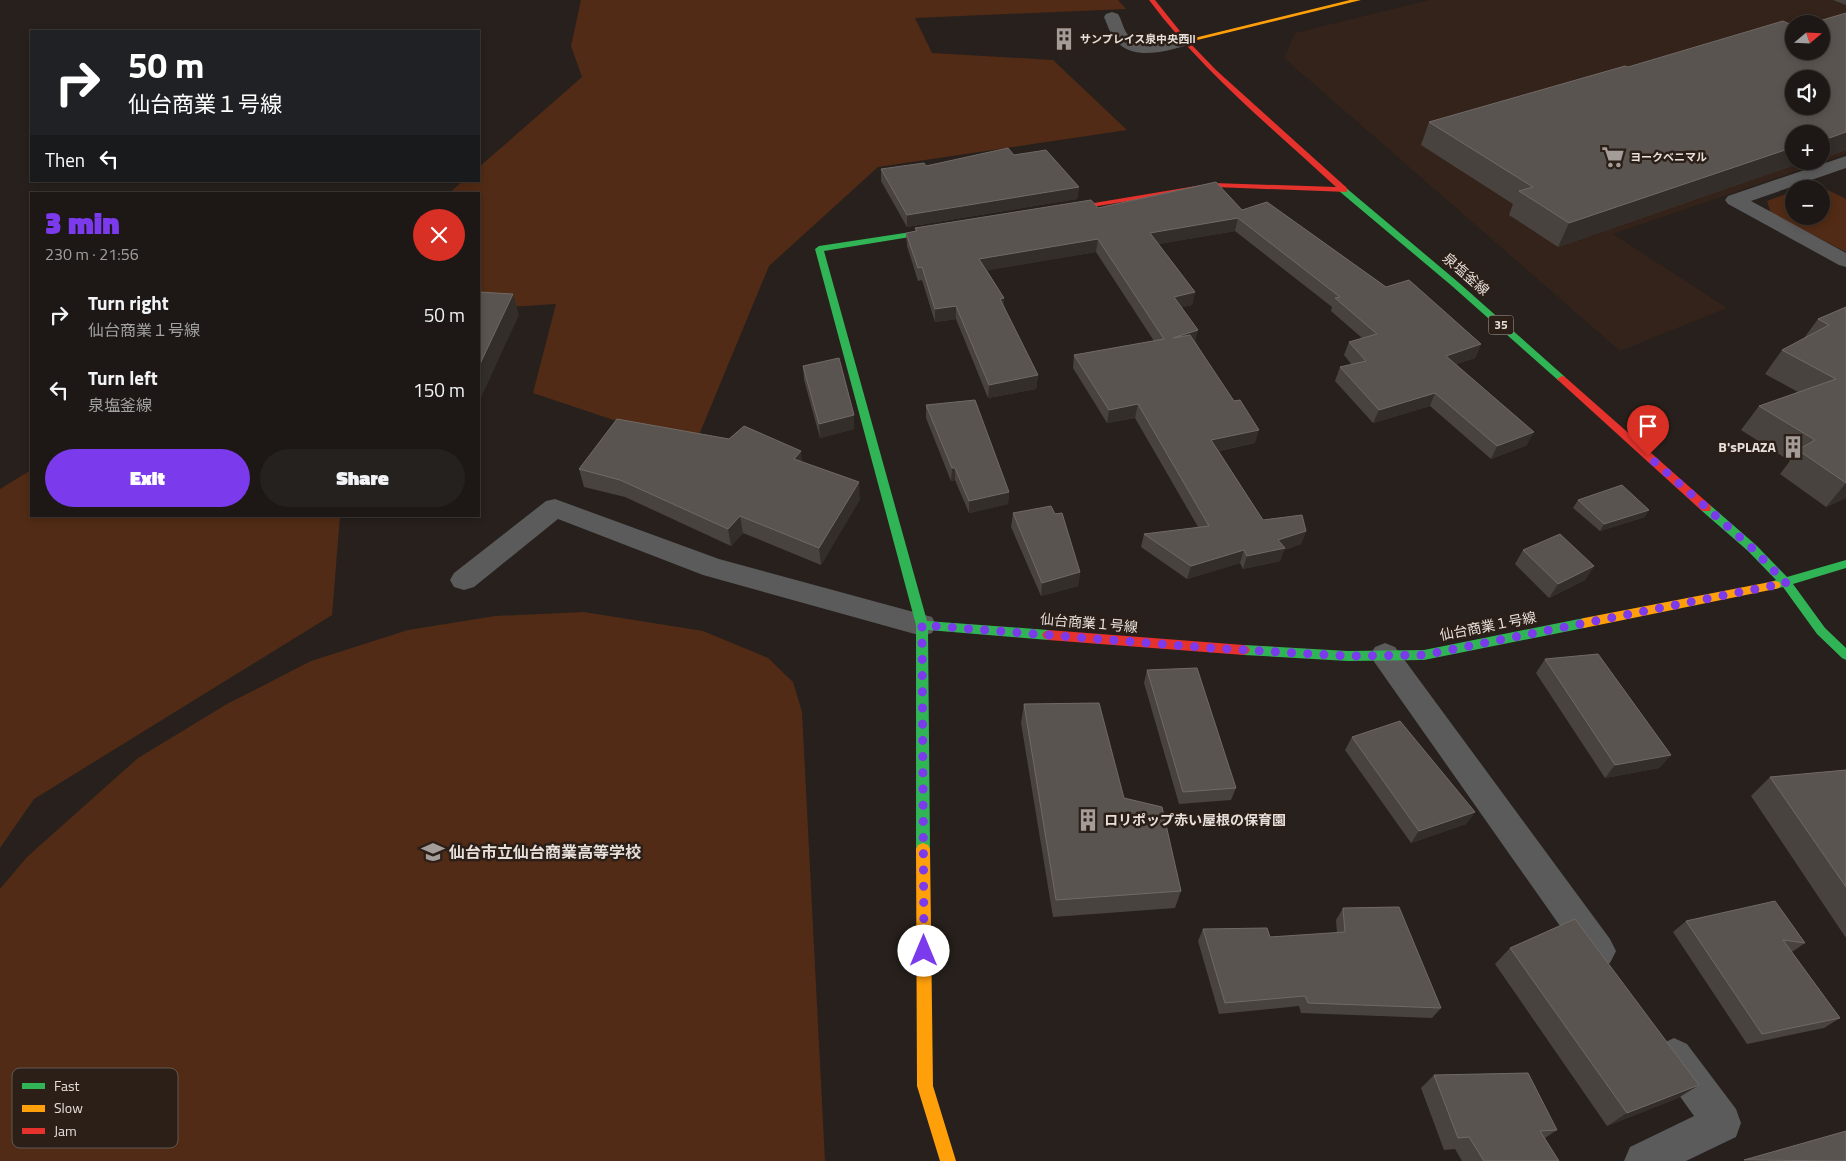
<!DOCTYPE html>
<html lang="en">
<head>
<meta charset="utf-8">
<style>
  :root { --surface:#1d1815; --page:#25211e; --text:#f1f3f6; --muted:#a0a0a0; --line:#3b3734; --accent:#7c3aed }
  body { margin:0; font-family:"Titillium Web","Noto Sans JP",sans-serif; background:var(--page); color:var(--text); height:100vh; display:flex; flex-direction:column; font-size:19px; white-space:nowrap }
  * { box-sizing:border-box; margin:0 }
  p { font-size:16px; color:var(--muted) }
  .icon { flex:none; width:28px; height:28px; fill:none; stroke:currentColor; stroke-width:2; stroke-linecap:round; stroke-linejoin:round }
  .map { position:relative; flex:1; overflow:hidden }
  .details { position:absolute; left:30px; top:192px; width:450px; height:325px; display:flex; flex-direction:column; background:var(--surface); border-radius:0px; box-shadow:0 2px 8px #0003,0 0 0 1px var(--line) }
  .details>* { flex:none }
  .top-card { position:absolute; left:30px; top:30px; width:450px; height:152px; border-radius:0px; box-shadow:0 2px 8px #0003,0 0 0 1px var(--line); background:#202124; color:#fff; overflow:hidden }
  .needle { width:32px; rotate:71deg }
  .fabs { position:absolute; left:1785px; top:15px; display:grid; gap:10px }
  .fabs a { display:grid; place-items:center; width:45px; height:45px; border-radius:50%; background:var(--surface); box-shadow:0 2px 8px #0003,0 0 0 1px var(--line); font-size:25px }
  .pin { position:absolute; display:grid; place-items:center; width:42px; height:42px; color:#fff; margin:-51px -21px; border-radius:50% 50% 50% 0; rotate:-45deg; box-shadow:0 0 5px #0007 }
  .pin .icon { rotate:45deg }
  .me { position:absolute; width:55px; margin:-28px; rotate:0deg; stroke-linejoin:round; filter:drop-shadow(0 0 4px #0008) }
  .turn { display:flex; align-items:center; gap:18px; height:105px; padding:0 15px; font-size:22px }
  .turn .icon { width:65px; height:65px; stroke-width:2.5 }
  .turn b { display:block; font-size:35px; line-height:42px }
  .then { display:flex; align-items:center; height:48px; padding:0 15px; background:#0003; gap:10px; font-size:19px }
  .round { display:grid; place-items:center; flex:none; width:52px; height:52px; border-radius:26px; background:var(--page) }
  .headline { display:flex; align-items:center; justify-content:space-between; height:85px; padding:0 15px }
  h1 { font-size:30px; font-weight:800; line-height:38px; color:var(--accent) }
  .button { display:flex; gap:10px; margin-top:auto; padding:10px 15px }
  .button a { flex:1; height:58px; border-radius:30px; background:var(--accent); color:#fff; font-size:20px; font-weight:800; line-height:58px; text-align:center }
  .button a+a { background:var(--page); color:var(--text) }
  ul { padding:0; list-style:none }
  li { display:flex; align-items:center; gap:15px; height:75px; padding:0 15px }
  li div { flex:1 }
  li b { display:block; font-size:19px }
  li em { font-style:normal }
  .map>svg:first-child { display:block }
</style>
</head>
<body>
<div class="map">
<svg width="1846" height="1161" viewBox="0 0 1846 1161">
  <rect width="100%" height="100%" fill="#27201c"/>
  <!-- built -->
  <path fill="#34231a" fill-rule="evenodd" d="M1429,0H1846V154L1613,234L1727,308L1620,351L1284,58L1295,33ZM1794,24H1821V51H1794ZM1794,79H1821V106H1794ZM1794,134H1821V161H1794Z"/>
  <!-- green -->
  <path fill="#512b15" d="M581,0H1118L1126,9L915,18L932,53L1053,60L1127,130L878,167L769,266L694,447L533,393L556,304L479,309V194H448L463,181H479V167L582,77L571,46Z
    M1814,183L1846,199V252L1771,213L1767,201L1794,191V216H1821V189H1800Z
    M31,470V516H340L332,615L34,799L0,848V489Z
    M584,612L703,631L768,658L793,682L802,712L825,1161H0V889L27,857L138,758L227,704L311,661L408,630L495,616Z"/>
  <g fill="none" stroke-linecap="round" stroke-linejoin="round">
    <!-- street -->
    <path fill="#5b5b5c" fill-rule="evenodd" d="M1112,12L1118,14C1122,20 1123,29 1128,35C1144,54 1173,33 1191,38L1193,41L1191,44C1170,50 1138,61 1119,44C1111,37 1108,26 1104,17L1106,14Z
      M1846,156V168L1751,201L1846,253V267L1839,265L1728,204L1725,200L1728,196Z
      M555,499L719,559L932,617L936,625L932,633L922,636L703,575L558,519L474,587L464,590L454,587L450,580L454,573L546,501Z
      M1385,643L1395,647L1610,939L1616,951L1610,963L1598,968L1586,963L1375,663L1370,655L1375,647Z
      M1674,1038L1687,1044L1736,1109L1741,1123L1736,1137L1686,1161H1624L1630,1147L1694,1116L1661,1070L1655,1057L1661,1044Z"/>
    <!-- fast -->
    <path fill="#30b455" fill-rule="evenodd" d="M1339,187H1345L1458,282L1565,377V381H1559L1452,286L1339,191Z
      M944,227L948,229L947,231L824,251L927,621L1048,630L1052,632L1054,635L1052,638L1048,640L928,630L930,849L928,853L923,855L918,853L916,849V625L815,249L819,246Z
      M1706,504L1710,505L1756,545L1787,577L1846,560V568L1793,584L1825,628L1846,648V660L1842,658L1817,634L1783,587L1775,589L1771,588L1769,585L1771,582L1776,580L1748,551L1702,511L1701,508L1702,505Z
      M1584,618L1588,620L1590,623L1588,626L1584,628L1424,660L1348,661L1244,655L1240,653L1238,650L1240,647L1244,645L1348,651L1424,650Z"/>
    <!-- slow -->
    <path fill="#ff9f0a" fill-rule="evenodd" d="M1350,0H1361L1185,43L1182,41Z
      M1775,581L1779,582L1781,585L1779,588L1775,589L1584,628L1580,626L1578,623L1580,620L1584,618Z
      M923,843L928,845L930,849L933,1086L956,1161H940L917,1086L916,849L918,845Z"/>
    <!-- jam -->
    <path fill="#e5322d" fill-rule="evenodd" d="M1149,0H1155L1187,40L1216,70L1347,188V192L1214,187L1055,213L1054,211L1058,209L1214,183L1336,187C1271,127 1202,71 1149,0Z
      M1562,376L1565,377L1710,505L1711,508L1710,511H1702L1559,381L1557,379Z
      M1048,630L1244,645L1248,647L1250,650L1248,653L1244,655L1048,640L1044,638L1042,635L1044,632Z"/>
  </g>
  <!-- wall -->
  <path fill="#494340" d="M1833,0H1846V5Z
    M1794,51L1846,150L1821,159V134L1794,161H1814L1806,164L1803,162L1558,247L1509,215L1513,204L1421,145L1429,122L1628,67Z
    M1014,155L1079,187L1077,199L907,227L881,181V169L926,166Z
    M1098,208L1242,210L1386,287L1481,344L1475,358L1456,364L1527,445L1491,459L1430,406L1373,423L1335,381L1340,367L1352,365L1344,355L1349,342L1362,338L1331,311L1332,307L1235,231L1158,244L1195,292L1192,305L1182,307L1195,341L1255,443L1219,451L1263,520L1306,531L1301,544L1284,550L1280,561L1243,569L1240,563L1187,579L1141,547L1144,534L1198,527L1135,418L1107,423L1073,368L1074,355L1154,341L1096,252L987,270L1004,298V308L1038,375L1036,389L988,398L956,319L935,322L922,280L918,281L907,246L906,233L915,232V228Z
    M1846,307V498L1826,507L1780,474L1790,461L1741,430L1759,406L1798,392L1765,374L1782,350L1804,338L1818,319Z
    M803,366L854,415V429L820,438L804,380Z
    M926,405L1009,492L1008,504L969,513L955,480L951,481L926,418Z
    M802,462L860,499L821,565L743,533L731,546L625,497L584,487L579,469Z
    M1578,500L1645,517L1600,531L1573,508Z
    M1013,513L1080,572L1078,586L1041,596L1011,527Z
    M1523,550L1594,566L1585,580L1549,598L1515,564Z
    M1545,659L1671,755L1659,768L1605,778L1536,673Z
    M1147,670L1236,788L1231,800L1179,804L1144,683Z
    M1024,704L1124,798L1181,891L1175,908L1053,917L1021,723Z
    M1352,737L1475,812L1466,824L1411,843L1345,750Z
    M1846,770V938L1751,796L1770,777Z
    M1343,908L1441,1008L1432,1018L1301,1013L1299,1006L1219,1014L1198,941L1203,929L1270,937L1337,933L1336,920Z
    M1686,921L1805,943L1792,952L1840,1018L1824,1028L1747,1044L1673,932Z
    M1510,948L1699,1085L1678,1098L1607,1126L1495,964Z
    M1434,1075L1557,1130L1545,1138L1559,1161H1462L1455,1149L1444,1150L1421,1088Z"/>
  <!-- shaded-wall -->
  <path fill="#342e2a" d="M1846,132V150L1821,159V141Z
    M1794,147V161H1803V162L1558,247L1569,223Z
    M1808,161H1814L1806,164Z
    M1079,187L1077,199L907,227V215Z
    M1238,218L1235,231L1148,246L1150,233Z
    M1098,239L1096,252L979,272V259Z
    M1195,292L1192,305L1172,310L1174,297Z
    M513,294L519,315L479,402V366Z
    M1004,298V312L1000,299Z
    M956,306V319L935,322V309Z
    M1198,330L1195,343L1173,338Z
    M1481,344L1475,358L1440,369L1446,356Z
    M1038,375L1036,389L988,398L989,385Z
    M1435,393L1430,406L1373,423L1379,410Z
    M1138,404L1135,418L1107,423L1109,410Z
    M854,415V429L820,438L819,424Z
    M1259,430L1255,443L1208,453L1211,440Z
    M1534,432L1527,445L1491,459L1497,446Z
    M801,451L803,468L794,459Z
    M952,468H955V480L951,481Z
    M859,482L860,499L821,565L819,548Z
    M1846,483V498L1826,507Z
    M1009,492L1008,504L969,513V501Z
    M1649,510L1645,517L1600,531L1604,524Z
    M740,516L743,533L731,546L728,529Z
    M1306,531L1301,544L1284,550L1280,561L1243,569L1247,556L1278,540Z
    M1244,550L1240,563L1187,579L1191,566Z
    M1594,566L1585,580L1549,598L1558,584Z
    M1080,572L1078,586L1041,596L1042,583Z
    M1671,755L1659,768L1605,778L1615,765Z
    M1475,812L1466,824L1411,843L1419,831Z
    M1699,1085L1678,1098L1607,1126L1627,1113Z"/>
  <!-- building -->
  <path fill="#5a5450" stroke="#706966" fill-rule="evenodd" d="M1846,13V132L1821,141V134H1794V147L1569,223L1519,191L1533,187L1429,122L1625,66L1628,67L1783,21L1794,26V51H1821V24H1809ZM1794,79H1821V106H1794Z
    M1008,148L1014,155L1046,150L1079,187L907,215L881,169L924,163L926,166Z
    M1216,182L1242,210L1267,202L1386,287L1409,280L1481,344L1446,356L1534,432L1497,446L1435,393L1379,410L1340,367L1366,361L1349,342L1377,334L1335,298L1340,297L1238,218L1150,233L1195,292L1174,297L1198,330L1173,338L1190,335L1234,401L1240,400L1259,430L1211,440L1263,520L1302,515L1306,531L1278,540L1285,548L1247,556L1244,550L1191,566L1144,534L1209,526L1138,404L1109,410L1074,355L1164,339L1098,239L979,259L1004,298L1000,299L1038,375L989,385L956,306L935,309L922,267L918,268L906,233L917,231L915,228L1091,200L1098,208Z
    M479,292L513,294L479,366Z
    M1846,307V483L1798,450L1815,440L1759,406L1836,379L1782,350L1829,325L1818,319Z
    M839,358L854,415L819,424L803,366Z
    M975,400L1009,492L969,501L955,468H952L926,405Z
    M617,419L729,439L744,426L801,451L794,459L859,482L819,548L740,516L728,529L620,480L579,469Z
    M1622,485L1649,510L1604,524L1578,500Z
    M1051,506L1055,514L1062,513L1080,572L1042,583L1013,513Z
    M1560,534L1594,566L1558,584L1523,550Z
    M1598,654L1671,755L1615,765L1545,659Z
    M1197,668L1236,788L1183,792L1147,670Z
    M1099,703L1124,798L1162,807L1181,891L1056,900L1024,704Z
    M1400,721L1475,812L1419,831L1352,737Z
    M1846,770V887L1770,777Z
    M1775,901L1805,943L1783,940L1840,1018L1762,1034L1686,921Z
    M1399,907L1441,1008L1308,1003L1305,996L1225,1003L1203,929L1267,928L1270,937L1345,932L1343,908Z
    M1575,919L1699,1085L1627,1113L1510,948Z
    M1528,1073L1557,1130L1540,1131L1559,1161H1484L1469,1137L1458,1138L1434,1075Z
    M1846,1131V1161L1744,1160Z"/>
  <g fill="none" stroke-linecap="round" stroke-linejoin="round">
    <!-- route -->
    <path stroke="#7c3aed" stroke-width="9" stroke-dasharray="0 16.2" d="M924,951L922,625L1211,648L1348,656L1424,655L1786,583L1752,548L1648,456"/>
  </g>
  <!-- icons -->
  <defs>
    <symbol id="building-bare" viewBox="-9 -9 18 18"><path d="M-4-6H4V6H1V3H-1V6H-4ZM-2.5-4.3h1.7v1.8h-1.7ZM.8-4.3h1.7v1.8H.8ZM-2.5-1h1.7V.8h-1.7ZM.8-1h1.7V.8H.8Z" fill="#a49c98" stroke="#2b1f18" stroke-width="2.5" paint-order="stroke"/></symbol>
    <symbol id="supermarket-bare" viewBox="-9 -9 18 18"><path d="M-6-5.5h2.5l.6 2H6L4.5 2H-2.5L-4.4-4H-6ZM-1.5 3.2a1.3 1.3 0 1 0 .1 0ZM3 3.2a1.3 1.3 0 1 0 .1 0Z" fill="#a49c98" stroke="#2b1f18" stroke-width="2.5" paint-order="stroke"/></symbol>
    <symbol id="school-bare" viewBox="-9 -9 18 18"><path d="M0-5L7-2L0 1L-7-2ZM-4 1L0 2.5L4 1V4Q0 6-4 4Z" fill="#a49c98" stroke="#2b1f18" stroke-width="2.5" paint-order="stroke"/></symbol>
  </defs>
  <g fill-rule="evenodd">
    <use href="#building-bare" x="1048" y="23" width="32" height="32"/>
    <use href="#supermarket-bare" x="1597" y="141" width="32" height="32"/>
    <use href="#building-bare" x="1777" y="431" width="32" height="32"/>
    <use href="#building-bare" x="1072" y="804" width="32" height="32"/>
    <use href="#school-bare" x="417" y="836" width="32" height="32"/>
  </g>
  <g text-anchor="middle" stroke-width="5" stroke-linejoin="round" paint-order="stroke">
    <!-- far-poi labels -->
    <g font-size="11" font-weight="bold" fill="#e7dfda" stroke="#2b1f18" text-anchor="start">
      <text x="1080" y="43">サンプレイス泉中央西II</text>
      <text x="1630" y="161">ヨークベニマル</text>
    </g>
    <!-- shield labels -->
    <rect fill="#2b1f18" stroke="#afa5a0" stroke-width="1" x="1488.5" y="315.5" width="25" height="19" rx="4"/>
    <g font-size="12" font-weight="bold" fill="#e7dfda">
      <text x="1501" y="329">35</text>
    </g>
    <!-- street labels -->
    <g font-size="14" fill="#e7dfda" stroke="#2b1f18">
      <text transform="translate(1466 274) rotate(41)" y="5">泉塩釜線</text>
      <text transform="translate(1089 623) rotate(5)" y="5">仙台商業１号線</text>
      <text transform="translate(1488 626) rotate(-11)" y="5">仙台商業１号線</text>
    </g>
    <!-- poi labels -->
    <g font-size="14" font-weight="bold" fill="#e7dfda" stroke="#2b1f18" text-anchor="end">
      <text x="1776" y="452">B'sPLAZA</text>
      <text x="1104" y="825" text-anchor="start">ロリポップ赤い屋根の保育園</text>
    </g>
    <!-- near-poi labels -->
    <g font-size="16" font-weight="bold" fill="#e7dfda" stroke="#2b1f18" text-anchor="start">
      <text x="449" y="858">仙台市立仙台商業高等学校</text>
    </g>
  </g>
  <!-- legend -->
  <rect x="12" y="1068" width="166" height="80" rx="8" fill="#2b1f18" stroke="#635952" stroke-width="1"/>
  <rect x="22" y="1083" width="23" height="6" fill="#30b455"/>
  <rect x="22" y="1105" width="23" height="7" fill="#ff9f0a"/>
  <rect x="22" y="1128" width="23" height="6" fill="#e5322d"/>
  <g font-size="14" fill="#e7dfda">
    <text x="54" y="1091">Fast</text>
    <text x="54" y="1113">Slow</text>
    <text x="54" y="1136">Jam</text>
  </g>
</svg>
<div class="fabs">
<a><svg class="needle" viewBox="-14 -14 28 28"><path d="M0-13l5 13h-10z" fill="#e53935"/><path d="M0 13l5-13h-10z" fill="#a0a0a0"/></svg></a>
<a><svg class="icon" aria-label="sound" viewBox="0 0 24 24"><path d="M4 9h4l5-4v14l-5-4H4zM17 9q2 3 0 6"/></svg></a>
<a>+</a>
<a>−</a>
</div>
<div class="pin" style="left:1648px;top:456px;background:#d93025"><svg class="icon" aria-label="arrive" viewBox="0 0 24 24"><path d="M6 21V4h12l-3 4 3 4H6"/></svg></div>
<svg class="me" style="left:924px;top:951px" viewBox="-20 -20 40 40"><circle r="19" fill="#fff"/><path d="M0-13L10 11 0 6-10 11z" fill="#7c3aed"/></svg>
<div class="top-card">
<div class="turn"><svg class="icon" aria-label="right" viewBox="0 0 24 24"><path d="M7 20v-9h11M14 6l5 5-5 5"/></svg><div><b>50 m</b>仙台商業１号線</div></div>
<div class="then">Then<svg class="icon" aria-label="left" viewBox="0 0 24 24"><path d="M17 20v-9H6M10 6l-5 5 5 5"/></svg></div>
</div>
<section class="details">
<div class="headline"><div><h1>3 min</h1><p>230 m · 21:56</p></div><a class="round" style="background:#d93025;color:#fff"><svg class="icon" aria-label="close" viewBox="0 0 24 24"><path d="M6 6l12 12M18 6L6 18"/></svg></a></div>
<ul>
<li><svg class="icon" aria-label="right" viewBox="0 0 24 24"><path d="M7 20v-9h11M14 6l5 5-5 5"/></svg><div><b>Turn right</b><p>仙台商業１号線</p></div><em>50 m</em></li>
<li><svg class="icon" aria-label="left" viewBox="0 0 24 24"><path d="M17 20v-9H6M10 6l-5 5 5 5"/></svg><div><b>Turn left</b><p>泉塩釜線</p></div><em>150 m</em></li>
</ul>
<div class="button"><a>Exit</a><a>Share</a></div>
</section>
</div>
</body>
</html>
